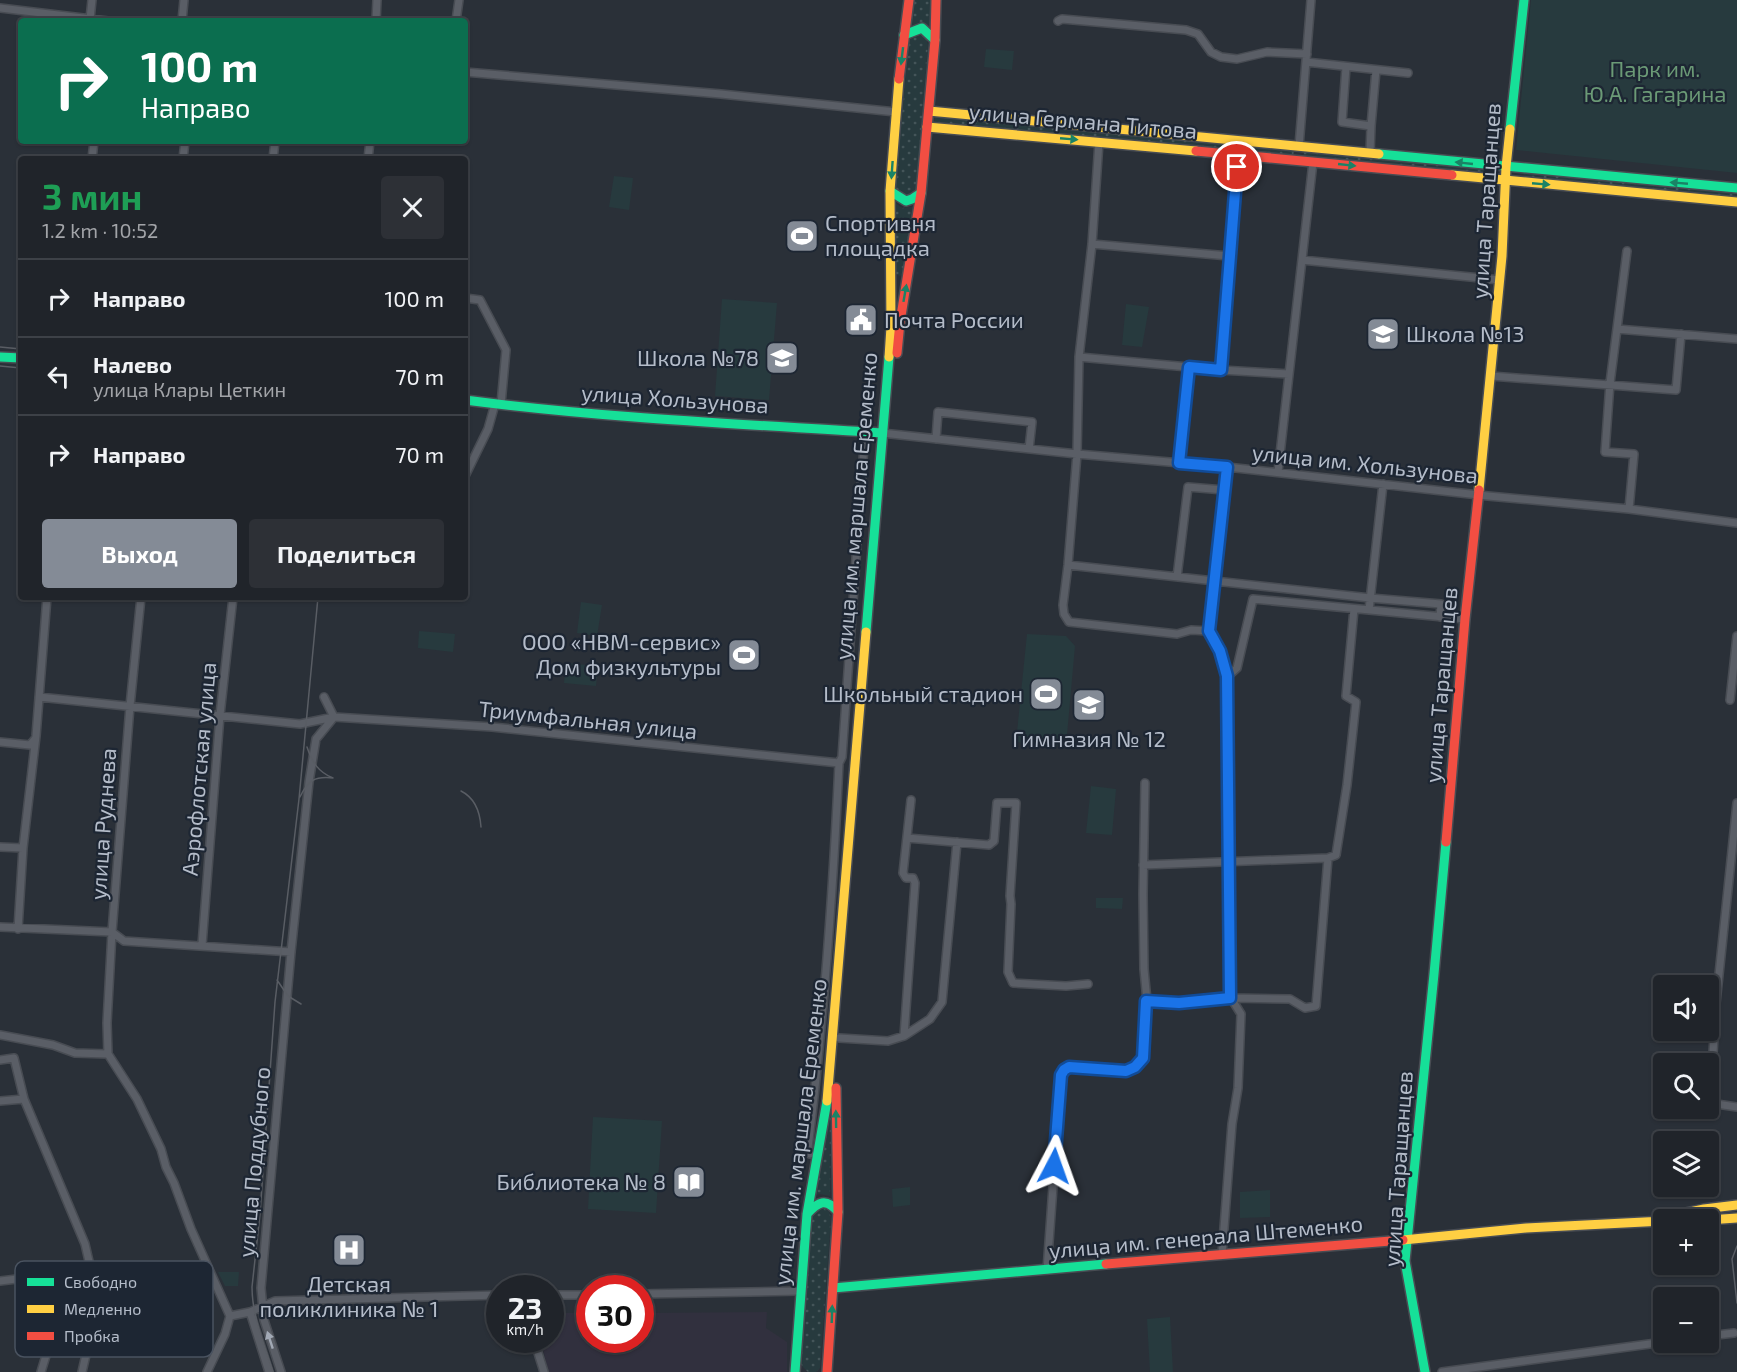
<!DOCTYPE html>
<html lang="ru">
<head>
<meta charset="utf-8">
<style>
  :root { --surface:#20242a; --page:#2d3036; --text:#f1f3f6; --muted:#a2a4a8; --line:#3d4147; --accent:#848b96 }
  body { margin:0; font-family:"Exo 2",sans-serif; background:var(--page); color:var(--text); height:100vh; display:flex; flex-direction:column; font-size:22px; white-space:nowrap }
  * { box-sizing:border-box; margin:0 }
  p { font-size:20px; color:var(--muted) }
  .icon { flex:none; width:33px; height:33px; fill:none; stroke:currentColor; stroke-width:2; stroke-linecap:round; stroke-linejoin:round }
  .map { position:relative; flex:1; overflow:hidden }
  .panel { position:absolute; left:18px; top:156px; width:450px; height:444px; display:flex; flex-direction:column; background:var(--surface); border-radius:6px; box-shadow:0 2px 4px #0004,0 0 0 2px var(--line) }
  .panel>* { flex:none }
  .hud { position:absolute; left:18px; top:18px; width:450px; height:126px; border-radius:6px; box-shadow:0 2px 4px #0004,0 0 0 2px var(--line); background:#0b6e4f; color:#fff; overflow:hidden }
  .tools { position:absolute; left:1653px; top:975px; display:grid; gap:12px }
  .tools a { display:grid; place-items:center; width:66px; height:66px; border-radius:6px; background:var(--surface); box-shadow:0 2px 4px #0004,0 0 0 2px var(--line); font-size:30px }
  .speed { position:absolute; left:486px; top:1275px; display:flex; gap:12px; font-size:30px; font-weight:700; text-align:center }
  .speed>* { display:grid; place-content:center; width:78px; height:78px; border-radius:50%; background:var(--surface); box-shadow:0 2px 4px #0004,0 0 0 2px var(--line); line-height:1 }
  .speed small { font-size:15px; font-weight:400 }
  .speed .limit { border:9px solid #d22; background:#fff; color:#111 }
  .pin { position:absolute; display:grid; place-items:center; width:51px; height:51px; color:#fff; margin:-26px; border:3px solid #fff; border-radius:50%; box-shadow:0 2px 6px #0007 }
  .me { position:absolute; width:66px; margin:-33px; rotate:4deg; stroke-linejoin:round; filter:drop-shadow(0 0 4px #0008) }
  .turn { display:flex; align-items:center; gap:21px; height:126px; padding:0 24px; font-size:27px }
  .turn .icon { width:78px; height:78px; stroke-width:2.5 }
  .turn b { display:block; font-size:42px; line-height:51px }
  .round { display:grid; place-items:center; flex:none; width:63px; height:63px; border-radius:6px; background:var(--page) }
  .headline { display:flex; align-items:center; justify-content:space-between; height:102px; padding:0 24px }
  h1 { font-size:36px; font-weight:700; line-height:45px; color:#1e9e55 }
  .primary-button { display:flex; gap:12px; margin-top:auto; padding:12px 24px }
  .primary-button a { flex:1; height:69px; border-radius:6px; background:var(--accent); color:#fff; font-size:24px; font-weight:700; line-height:69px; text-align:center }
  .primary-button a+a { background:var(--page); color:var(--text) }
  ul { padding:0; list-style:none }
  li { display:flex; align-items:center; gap:18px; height:78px; padding:0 24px; border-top:2px solid var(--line) }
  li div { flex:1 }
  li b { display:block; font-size:22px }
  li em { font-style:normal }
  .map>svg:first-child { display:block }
</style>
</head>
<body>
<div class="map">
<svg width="1737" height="1372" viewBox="0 0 1737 1372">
  <defs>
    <pattern id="grass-dots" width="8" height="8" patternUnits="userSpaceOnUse" patternTransform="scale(1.5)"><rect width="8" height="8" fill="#273a3e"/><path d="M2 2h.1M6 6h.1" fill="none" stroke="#445559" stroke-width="1.8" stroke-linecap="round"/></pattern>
  </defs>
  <rect width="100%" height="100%" fill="#2a3038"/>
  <!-- medical -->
  <path fill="#31303e" d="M767,1312L766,1328L787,1342V1372H548L541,1340H550L551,1313H589L590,1340H640L641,1313Z"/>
  <!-- grass -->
  <path fill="url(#grass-dots)" d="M914,0H930L931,29L909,25Z
    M920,35L926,38L928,45L916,190L907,197L895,189L909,41L913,36Z
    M935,116L1294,150L1293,157L934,124Z
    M1304,151L1494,170V177L1303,158Z
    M1524,172L1737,193V199L1523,179Z
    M894,202L902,208L916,206L904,274L900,276L896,274Z
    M828,1118H831L830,1196L820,1194L815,1195Z
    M822,1208L829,1211L831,1218L820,1368L816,1372H808L802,1366L800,1360L812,1212Z"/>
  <!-- green -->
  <path fill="#273a3e" d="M1531,0H1737V173L1516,150Z
    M986,49L1014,51L1012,70L984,67Z
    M614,176L633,178L629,210L609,207Z
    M788,226L818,229L816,247L786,244Z
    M722,299L777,303L769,400L715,396Z
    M1126,304L1149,307L1142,347L1122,345Z
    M581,602L602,605L597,636L577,633Z
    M419,631L455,634L453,652L418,648Z
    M1027,634L1066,636L1075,646L1066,746L1016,742Z
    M566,663L598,666L596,686L564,683Z
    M1091,786L1116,789L1112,835L1086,833Z
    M1096,898H1123L1122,909L1096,908Z
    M593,1117L662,1121L656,1213L588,1209Z
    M910,1187V1205L893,1207L892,1189Z
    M1270,1190V1217L1240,1218V1192Z
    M218,1272H239L238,1286H225Z
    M1170,1317L1173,1372H1150L1147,1319Z"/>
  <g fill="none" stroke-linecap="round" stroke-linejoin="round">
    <defs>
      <path id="street" d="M0,8L108,21
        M90,19L92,0
        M182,21L184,0
        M376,21L377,0
        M456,21L459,0
        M1058,21L1062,19L1186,30L1198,34L1211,52L1221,57L1237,59L1267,52L1307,54
        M1306,62L1408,73
        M1346,67L1342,122L1371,126L1376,70
        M465,72L721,94L896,112
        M1099,142L1092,244L1079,357L1077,454L1068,565L1063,605L1064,614L1069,622L1177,634L1191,630L1209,631
        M1299,146L1311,0
        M1370,153L1371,126
        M92,159L94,141
        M183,159L185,141
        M273,159L275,141
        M368,159L370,141
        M1092,244L1229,256
        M1627,251L1610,383L1605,452L1634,454L1629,509
        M1302,260L1500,280
        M465,298L480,300L506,350L501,404
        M1617,329L1737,339
        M1079,357L1221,370L1289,374
        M1221,370L1237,167L1245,155
        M1491,376L1676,390L1681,334
        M882,433L1077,454L1227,467L1488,496L1629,509L1737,523
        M936,439L938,412L1032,422L1029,449
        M1179,463L1189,367
        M1278,472L1313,162
        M465,476L488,429L495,404
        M1068,565L1370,598L1441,604L1440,617
        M1177,577L1188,487L1224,490
        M141,597L130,706L112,932L107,1023L108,1054L137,1099L161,1149L166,1167L174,1183L191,1229L230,1316L225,1334L207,1372
        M1369,610L1383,484
        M1227,677L1237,668L1253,599L1465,619
        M39,697L300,724L334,717L492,727L839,763
        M1730,700L1737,636
        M0,742L30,745L35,739
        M1737,803L1716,1003L1710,1103L1737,1107
        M907,838L989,845L994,841L997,803H1016L1010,896L1011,904L1008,972L1013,983L1066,986L1088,984
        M0,847L23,848
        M1143,865L1328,858L1336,855L1347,785L1356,702L1346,696L1354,609
        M0,927L112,932L124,941L291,952
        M18,929L23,848L36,736L47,597
        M202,945L220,715L233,597
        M1147,1001L1179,1003L1231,998L1290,999L1305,1008L1316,1006L1328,858
        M0,1035L53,1045L75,1053L108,1054
        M904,1036L930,1019L942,1002L957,842
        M839,1038L888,1041L904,1036L915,883L913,878H906L903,873L911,800
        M0,1060L14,1058L24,1099L85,1244L91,1270L92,1329L82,1372
        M0,1101L24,1099
        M810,1154L808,1148C824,1020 833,892 839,763L842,757L865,431
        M1222,1254L1232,1124L1238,1088L1241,1014L1231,998L1227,677L1219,651L1209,631L1227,467
        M1047,1270L1061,1075L1064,1070L1069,1067L1126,1071L1135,1067L1143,1058L1147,1001L1144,969L1143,894L1145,783
        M0,1281L91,1270L136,1267L207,1266
        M640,1294L800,1291
        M550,1295H590
        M250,1312L269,1372
        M230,1316L250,1312L275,1301L500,1295
        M1708,1336L1734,1333
        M534,1340L544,1372
        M41,1372L58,1316L52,1275
        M281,1372L264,1320L261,1288L291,952L309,782L316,739L334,717L324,697
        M1442,1372L1664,1342"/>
      <path id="fast" d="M904,35L922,28L935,40
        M1510,129L1524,0
        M1379,154L1737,188
        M890,191L906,201L912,199L921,193
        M0,357L21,358
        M465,400C603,418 743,424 882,433
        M866,632L889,357
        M807,1214C818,1202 826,1197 838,1212
        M833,1288L1106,1264
        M795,1372L807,1214L827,1101
        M1425,1372L1405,1261L1434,974L1446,842"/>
      <path id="slow" d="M929,111L1379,154
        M927,127L1196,151
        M1452,175L1737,202
        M889,357L891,327L890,191L899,79
        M1479,490L1502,256L1506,167L1510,129
        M827,1101L866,632
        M1657,1219L1704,1209L1737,1205
        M1708,1220L1737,1218
        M1403,1240L1526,1228L1664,1221"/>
      <path id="jam" d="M899,79L909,0
        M1196,151L1452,175
        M897,353L900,322L921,193L935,40L936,0
        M1446,842L1465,619L1479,490
        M1106,1264L1403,1240
        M827,1372L838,1212L836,1088"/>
    </defs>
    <!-- street casing -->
    <use href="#street" stroke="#484c53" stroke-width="10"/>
    <!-- fast casing -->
    <use href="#fast" stroke="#484c53" stroke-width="12"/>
    <!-- slow casing -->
    <use href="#slow" stroke="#484c53" stroke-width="12"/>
    <!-- jam casing -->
    <use href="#jam" stroke="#484c53" stroke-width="12"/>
    <!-- street -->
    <use href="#street" stroke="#5a5e66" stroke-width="7"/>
    <!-- fast -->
    <use href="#fast" stroke="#16e098" stroke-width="9"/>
    <!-- slow -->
    <use href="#slow" stroke="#ffcf43" stroke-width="9"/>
    <!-- jam -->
    <use href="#jam" stroke="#f24e42" stroke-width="9"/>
    <!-- tram -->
    <path stroke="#595d64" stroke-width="1.5" d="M0,347L21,349
      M0,366L21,368
      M307,747C312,762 318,772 333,778
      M461,791C475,798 480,812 481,827
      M300,797C308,780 315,776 333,778
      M277,980L288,996L301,1004
      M1737,1246L1732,1259L1737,1303
      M273,1372C264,1344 252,1316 252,1287L260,1214L275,1002L299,799L318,597"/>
  </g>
  <!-- one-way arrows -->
  <defs><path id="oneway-solid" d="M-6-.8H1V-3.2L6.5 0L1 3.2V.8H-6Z" transform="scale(1.5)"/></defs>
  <g fill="#1a8366">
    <use href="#oneway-solid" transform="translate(902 56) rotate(97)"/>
    <use href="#oneway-solid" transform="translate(1069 139) rotate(5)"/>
    <use href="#oneway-solid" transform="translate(1464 163) rotate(-174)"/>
    <use href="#oneway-solid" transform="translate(1347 165) rotate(6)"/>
    <use href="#oneway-solid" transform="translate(892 170) rotate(94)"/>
    <use href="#oneway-solid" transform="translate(1679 183) rotate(-175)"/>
    <use href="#oneway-solid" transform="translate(1541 184) rotate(5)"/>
    <use href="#oneway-solid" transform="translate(905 293) rotate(-80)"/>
    <use href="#oneway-solid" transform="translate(836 1119) rotate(-91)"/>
    <use href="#oneway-solid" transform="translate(832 1314) rotate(-88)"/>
  </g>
  <use fill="#a2a9b5" href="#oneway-solid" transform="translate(270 1340) rotate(-108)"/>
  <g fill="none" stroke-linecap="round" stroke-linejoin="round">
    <defs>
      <path id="route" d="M1054,1166L1061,1075L1064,1070L1069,1067L1126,1071L1135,1067L1143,1058L1146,1001L1179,1003L1230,998L1227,676L1220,651L1209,631L1227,467L1179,463L1189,367L1221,370L1237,167"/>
    </defs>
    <!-- route casing -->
    <use href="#route" stroke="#114b97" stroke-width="15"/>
    <!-- route -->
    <use href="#route" stroke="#1a73e8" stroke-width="10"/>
  </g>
  <!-- icons -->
  <defs>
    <symbol id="stadium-square" viewBox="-11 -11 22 22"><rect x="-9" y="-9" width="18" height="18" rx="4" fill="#848b96" stroke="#1d2633"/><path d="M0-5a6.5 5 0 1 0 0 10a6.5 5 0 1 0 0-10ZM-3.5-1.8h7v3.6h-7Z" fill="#fff"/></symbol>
    <symbol id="civic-square" viewBox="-11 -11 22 22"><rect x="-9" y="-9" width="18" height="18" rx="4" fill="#848b96" stroke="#1d2633"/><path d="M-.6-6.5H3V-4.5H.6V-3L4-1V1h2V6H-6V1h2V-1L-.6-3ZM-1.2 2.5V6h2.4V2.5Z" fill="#fff"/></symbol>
    <symbol id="school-square" viewBox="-11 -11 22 22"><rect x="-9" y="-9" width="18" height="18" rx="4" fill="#848b96" stroke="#1d2633"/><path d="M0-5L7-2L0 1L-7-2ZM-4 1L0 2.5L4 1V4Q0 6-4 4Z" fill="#fff"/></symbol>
    <symbol id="library-square" viewBox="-11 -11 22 22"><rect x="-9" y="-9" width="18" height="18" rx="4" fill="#848b96" stroke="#1d2633"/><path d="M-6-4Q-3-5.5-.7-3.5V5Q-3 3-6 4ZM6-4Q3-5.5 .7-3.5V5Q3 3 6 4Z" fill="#fff"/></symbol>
    <symbol id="hospital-square" viewBox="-11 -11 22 22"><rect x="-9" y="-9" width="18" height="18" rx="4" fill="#848b96" stroke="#1d2633"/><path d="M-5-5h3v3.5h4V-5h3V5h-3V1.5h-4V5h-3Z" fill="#fff"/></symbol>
  </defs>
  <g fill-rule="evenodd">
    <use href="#stadium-square" x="783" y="217" width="38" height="38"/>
    <use href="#civic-square" x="842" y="301" width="38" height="38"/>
    <use href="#school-square" x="1364" y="315" width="38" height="38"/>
    <use href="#school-square" x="763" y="339" width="38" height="38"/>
    <use href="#stadium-square" x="725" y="636" width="38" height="38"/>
    <use href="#stadium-square" x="1027" y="675" width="38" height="38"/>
    <use href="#school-square" x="1070" y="686" width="38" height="38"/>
    <use href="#library-square" x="670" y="1163" width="38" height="38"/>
    <use href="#hospital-square" x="330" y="1231" width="38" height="38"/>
  </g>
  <g text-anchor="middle" stroke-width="4.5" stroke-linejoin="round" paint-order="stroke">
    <!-- park labels -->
    <g font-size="22" fill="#6b9a76" stroke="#1d2633">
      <text x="1655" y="77">Парк им.<tspan x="1655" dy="25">Ю.А. Гагарина</tspan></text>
    </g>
    <!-- street labels -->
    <g font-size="22" fill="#b4bcc9" stroke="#1d2633">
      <text transform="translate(1083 121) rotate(5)" y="8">улица Германа Титова</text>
      <text transform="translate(1486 201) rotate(-86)" y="8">улица Таращанцев</text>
      <text transform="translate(675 399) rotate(4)" y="8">улица Хользунова</text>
      <text transform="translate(1365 464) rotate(6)" y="8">улица им. Хользунова</text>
      <text transform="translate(856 506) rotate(-85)" y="8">улица им. маршала Еременко</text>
      <text transform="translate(1441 685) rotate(-85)" y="8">улица Таращанцев</text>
      <text transform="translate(588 720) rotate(6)" y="8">Триумфальная улица</text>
      <text transform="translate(199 769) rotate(-85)" y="8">Аэрофлотская улица</text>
      <text transform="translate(103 824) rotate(-86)" y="8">улица Руднева</text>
      <text transform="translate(800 1132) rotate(-83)" y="8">улица им. маршала Еременко</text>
      <text transform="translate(254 1162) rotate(-85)" y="8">улица Поддубного</text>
      <text transform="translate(1398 1169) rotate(-86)" y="8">улица Таращанцев</text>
      <text transform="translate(1206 1237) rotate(-5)" y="8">улица им. генерала Штеменко</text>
    </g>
    <!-- poi labels -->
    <g font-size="22" fill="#b4bcc9" stroke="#1d2633" text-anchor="end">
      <text x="825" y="231" text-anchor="start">Спортивня<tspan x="825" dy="25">площадка</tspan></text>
      <text x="884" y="328" text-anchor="start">Почта России</text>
      <text x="1406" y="342" text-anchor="start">Школа №13</text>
      <text x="759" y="366">Школа №78</text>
      <text x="721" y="650">ООО «НВМ-сервис»<tspan x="721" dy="25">Дом физкультуры</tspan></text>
      <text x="1023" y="702">Школьный стадион</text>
      <text x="1089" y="747" text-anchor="middle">Гимназия № 12</text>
      <text x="666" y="1190">Библиотека № 8</text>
      <text x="349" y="1292" text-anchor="middle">Детская<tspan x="349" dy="25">поликлиника № 1</tspan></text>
    </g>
  </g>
  <!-- legend -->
  <rect x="15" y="1261" width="198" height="96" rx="9" fill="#1d2633" stroke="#4a5360" stroke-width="1.5"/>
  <rect x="27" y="1278" width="27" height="8" fill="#16e098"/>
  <rect x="27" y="1305" width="27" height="8" fill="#ffcf43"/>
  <rect x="27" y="1332" width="27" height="8" fill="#f24e42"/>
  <g font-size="16" fill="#b4bcc9">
    <text x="64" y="1288">Свободно</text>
    <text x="64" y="1315">Медленно</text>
    <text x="64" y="1342">Пробка</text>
  </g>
</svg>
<div class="tools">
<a><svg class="icon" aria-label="sound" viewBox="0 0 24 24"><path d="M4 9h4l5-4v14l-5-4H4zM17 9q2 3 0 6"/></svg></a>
<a><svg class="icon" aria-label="search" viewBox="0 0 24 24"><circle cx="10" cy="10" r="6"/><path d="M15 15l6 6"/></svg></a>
<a><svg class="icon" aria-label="layers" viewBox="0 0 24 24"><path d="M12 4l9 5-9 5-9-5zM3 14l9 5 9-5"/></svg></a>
<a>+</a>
<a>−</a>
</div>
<div class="speed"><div>23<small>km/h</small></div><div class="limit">30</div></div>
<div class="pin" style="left:1237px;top:167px;background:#d93025"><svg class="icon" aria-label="arrive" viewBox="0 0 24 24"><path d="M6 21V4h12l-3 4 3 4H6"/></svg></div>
<svg class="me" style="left:1054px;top:1166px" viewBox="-20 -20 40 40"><path d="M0-17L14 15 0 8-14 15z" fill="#1a73e8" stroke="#fff" stroke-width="4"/></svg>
<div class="hud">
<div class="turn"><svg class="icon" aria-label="right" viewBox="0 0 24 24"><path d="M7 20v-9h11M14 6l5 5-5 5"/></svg><div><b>100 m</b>Направо</div></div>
</div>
<section class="panel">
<div class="headline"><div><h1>3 мин</h1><p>1.2 km · 10:52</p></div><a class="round"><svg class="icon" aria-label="close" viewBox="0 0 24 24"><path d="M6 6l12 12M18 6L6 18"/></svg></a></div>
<ul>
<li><svg class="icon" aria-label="right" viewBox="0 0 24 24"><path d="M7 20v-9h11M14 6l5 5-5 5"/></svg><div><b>Направо</b></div><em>100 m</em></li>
<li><svg class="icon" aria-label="left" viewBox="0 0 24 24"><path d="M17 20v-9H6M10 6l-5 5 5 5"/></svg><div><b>Налево</b><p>улица Клары Цеткин</p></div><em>70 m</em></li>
<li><svg class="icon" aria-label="right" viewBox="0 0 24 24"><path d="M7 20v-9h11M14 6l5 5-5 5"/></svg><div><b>Направо</b></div><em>70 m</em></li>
</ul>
<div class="primary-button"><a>Выход</a><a>Поделиться</a></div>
</section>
</div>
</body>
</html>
